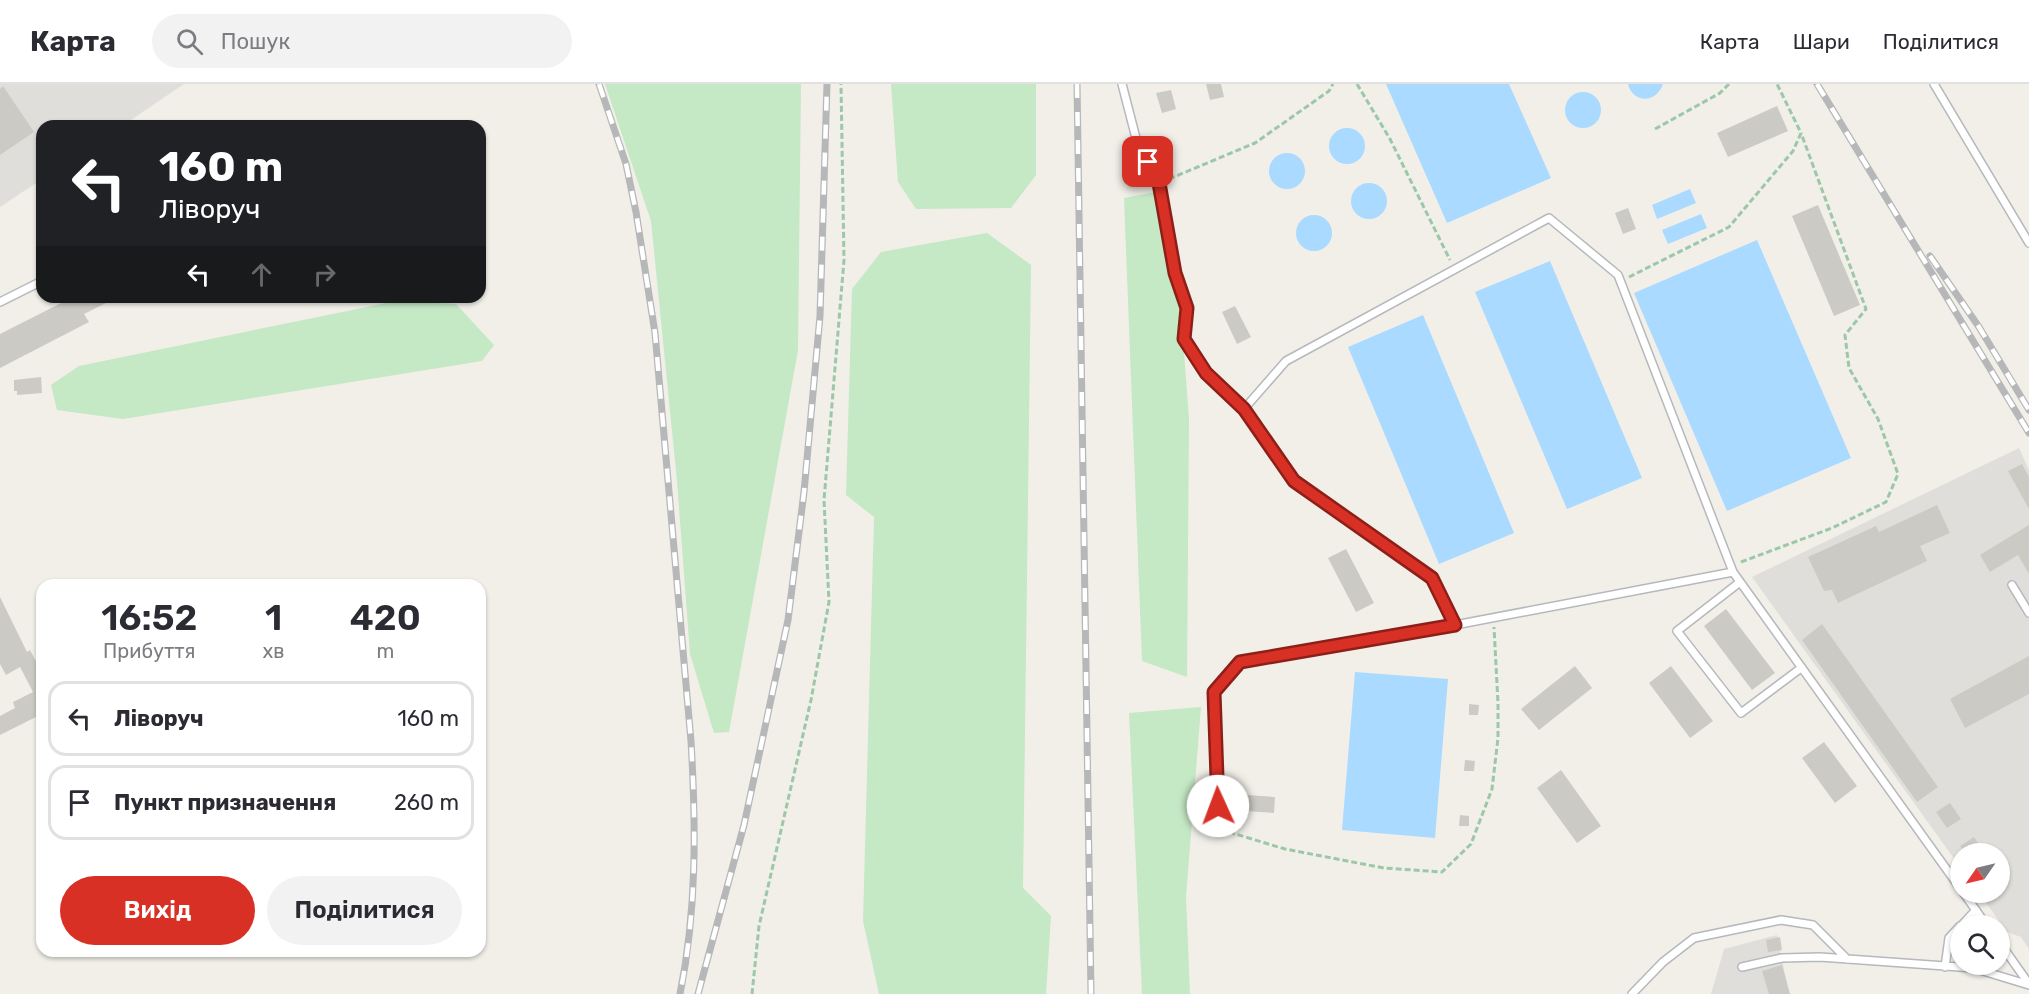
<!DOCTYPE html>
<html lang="uk">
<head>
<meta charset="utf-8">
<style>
  :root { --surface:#fff; --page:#f2f2f3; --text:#2b2b33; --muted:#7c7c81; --line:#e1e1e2; --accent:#d93025 }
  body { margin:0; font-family:Rubik,sans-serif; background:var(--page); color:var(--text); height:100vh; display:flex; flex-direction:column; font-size:22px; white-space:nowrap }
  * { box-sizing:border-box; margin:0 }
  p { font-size:20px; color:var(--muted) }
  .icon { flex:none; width:33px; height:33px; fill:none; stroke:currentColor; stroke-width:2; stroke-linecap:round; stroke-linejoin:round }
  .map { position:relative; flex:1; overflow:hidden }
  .details { position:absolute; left:36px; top:495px; width:450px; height:378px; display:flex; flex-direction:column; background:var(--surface); border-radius:18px; box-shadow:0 2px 4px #0004 }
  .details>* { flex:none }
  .banner { position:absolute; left:36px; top:36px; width:450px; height:183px; border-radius:18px; box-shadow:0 2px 4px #0004; background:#202124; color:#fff; overflow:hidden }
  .needle { width:39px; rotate:236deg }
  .fabs { position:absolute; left:1950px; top:759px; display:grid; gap:12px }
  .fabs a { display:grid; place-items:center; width:60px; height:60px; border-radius:50%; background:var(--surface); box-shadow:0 2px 4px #0004; font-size:30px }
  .pin { position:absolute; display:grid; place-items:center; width:51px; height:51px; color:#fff; margin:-26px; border-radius:12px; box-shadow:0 3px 9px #0006 }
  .me { position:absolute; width:66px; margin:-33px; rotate:358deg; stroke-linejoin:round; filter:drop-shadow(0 0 4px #0008) }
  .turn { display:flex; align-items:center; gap:21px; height:126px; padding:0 24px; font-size:27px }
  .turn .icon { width:78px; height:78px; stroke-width:2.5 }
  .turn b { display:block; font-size:42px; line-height:51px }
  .lanes { display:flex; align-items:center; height:57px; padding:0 24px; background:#0003; justify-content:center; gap:30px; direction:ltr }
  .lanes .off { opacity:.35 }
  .eta { display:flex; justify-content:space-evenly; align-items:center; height:102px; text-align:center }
  .eta b { font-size:36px; font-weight:600; line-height:42px }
  .action { display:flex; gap:12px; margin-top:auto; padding:12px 24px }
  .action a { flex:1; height:69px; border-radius:36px; background:var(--accent); color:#fff; font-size:24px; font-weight:600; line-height:69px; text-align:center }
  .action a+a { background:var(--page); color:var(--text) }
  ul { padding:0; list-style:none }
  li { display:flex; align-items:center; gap:18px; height:75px; margin:0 12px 9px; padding:0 12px; border:3px solid var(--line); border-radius:18px }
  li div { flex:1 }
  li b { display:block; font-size:22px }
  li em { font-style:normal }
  header { display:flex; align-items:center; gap:36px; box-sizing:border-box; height:84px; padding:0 30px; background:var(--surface); border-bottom:2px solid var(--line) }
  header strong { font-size:28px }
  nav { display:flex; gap:33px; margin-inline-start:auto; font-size:21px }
  .search { width:420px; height:54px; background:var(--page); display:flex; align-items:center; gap:15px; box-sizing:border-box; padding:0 21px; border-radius:33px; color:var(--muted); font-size:22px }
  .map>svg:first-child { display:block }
</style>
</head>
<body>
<header>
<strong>Карта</strong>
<div class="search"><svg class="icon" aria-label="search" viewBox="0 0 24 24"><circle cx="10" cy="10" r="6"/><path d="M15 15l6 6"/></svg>Пошук</div>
<nav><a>Карта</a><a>Шари</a><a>Поділитися</a></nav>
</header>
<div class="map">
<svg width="2029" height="910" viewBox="0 0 2029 910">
  <rect width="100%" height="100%" fill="#f1efe8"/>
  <!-- industrial -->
  <path fill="#e0deda" d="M0,0H184L122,42H42V95L0,123Z
    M2019,364L2029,386V865L2021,853L2007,848L1979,809L2000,808V770H1960V783L1752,493Z
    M1777,851L1789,910H1711L1724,865Z"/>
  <!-- green -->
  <path fill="#c5e8c5" d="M605,0H801L798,266L729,648L714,649L690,570L677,397L651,137Z
    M891,0H1036V91L1011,124L916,125L898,98Z
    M1155,108L1181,227L1189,335L1187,593L1142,577L1124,114Z
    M987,149L1031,181L1023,804L1051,832L1046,910H879L863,837L874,433L846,411L852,205L881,168Z
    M396,217L456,220L494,261L482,277L123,335L57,326L51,301L79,282Z
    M1201,623L1186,813L1190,910H1142L1129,629Z"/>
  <!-- water -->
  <path fill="#aadaff" d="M1386,0H1509L1551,94L1447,139Z
    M1628,0H1663C1657,19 1633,20 1628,0Z
    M1565 26a18 18 0 1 1 36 0a18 18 0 1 1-36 0Z
    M1329 62a18 18 0 1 1 36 0a18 18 0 1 1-36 0Z
    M1269 87a18 18 0 1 1 36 0a18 18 0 1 1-36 0Z
    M1351 117a18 18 0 1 1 36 0a18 18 0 1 1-36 0Z
    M1690,105L1696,119L1657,135L1652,121Z
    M1701,130L1707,144L1668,160L1662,146Z
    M1296 149a18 18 0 1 1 36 0a18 18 0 1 1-36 0Z
    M1757,156L1851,374L1727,427L1634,209Z
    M1550,177L1642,394L1567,425L1475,208Z
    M1423,231L1514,449L1439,480L1348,263Z
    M1355,588L1448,595L1435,754L1342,746Z"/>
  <!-- building -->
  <path fill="#cccac5" d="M1206,0H1221L1224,13L1210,16Z
    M3,2L34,48L0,71V5Z
    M1171,6L1176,25L1162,29L1156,9Z
    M1777,22L1788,47L1728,73L1717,49Z
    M1818,121L1860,221L1834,232L1792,132Z
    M1628,124L1636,145L1623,150L1615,129Z
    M73,213H118L84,230L89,238L0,284V250Z
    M1235,222L1251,253L1237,260L1222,228Z
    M41,293L42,309L17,311V307H14V296Z
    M2022,380L2029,393V425L2008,387Z
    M1937,421L1950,449L1920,462L1927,477L1838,519L1832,506L1824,507L1808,473L1876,442L1879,448Z
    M2029,441V490L2018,471L1990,488L1980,471Z
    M1346,465L1374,519L1356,528L1328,474Z
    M0,513L27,568L30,566L42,589V630L0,651V632L15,624L13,618L33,608L20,583L6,591L0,580Z
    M1726,525L1775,589L1752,606L1704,542Z
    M1822,540L1938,703L1917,718L1802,556Z
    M2029,572V610L1965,644L1950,615Z
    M1575,582L1592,604L1539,646L1521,625Z
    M1671,582L1713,637L1690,654L1649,599Z
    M1469,620L1479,621L1478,631H1469Z
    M1824,658L1857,702L1835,719L1802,674Z
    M1465,676L1475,677L1474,687H1464Z
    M1561,686L1601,742L1577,759L1537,704Z
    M1232,710L1275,713L1274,729L1231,726Z
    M1950,719L1961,735L1947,744L1936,728Z
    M1460,731L1469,732V742H1459Z
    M1974,753L1985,770H1966L1960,762Z
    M1780,853L1782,866L1768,868L1766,856Z
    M1782,881L1790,910H1769L1762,887Z"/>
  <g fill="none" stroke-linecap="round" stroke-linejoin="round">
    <defs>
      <path id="service" d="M1122,0L1137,58L1159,99L1175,189L1187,224L1184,255L1206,289L1244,325
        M1934,0L2029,159
        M0,218L42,197
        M1740,498L1677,547L1741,629L1801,584
        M2012,501L2029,529
        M1455,541L1432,494L1294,397L1244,325L1286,277L1549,134L1618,191L1733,488L1960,804
        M1219,745L1214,608L1240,578L1455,541L1733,488
        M1963,808L1987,842
        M1961,842L1976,826
        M2000,859L2029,900
        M1742,883L1782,874L1820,873L1973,884L2029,901
        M1945,883L1949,854L1960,842
        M1632,910L1663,878L1694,854L1781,836L1813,841L1847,875"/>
    </defs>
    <!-- service casing -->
    <use href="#service" stroke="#b5b8bc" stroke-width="10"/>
    <!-- path -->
    <path stroke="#9cc7a9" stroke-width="3" stroke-dasharray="6 3" stroke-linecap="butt" d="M1357,0L1390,55L1450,176
      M1655,45L1720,9L1729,0
      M1169,95L1255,59L1329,7L1333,0
      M1629,193L1729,143L1793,67L1801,49L1777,0
      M1741,478L1832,444L1886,418L1898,390L1878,335L1849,284L1845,251L1866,225L1801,49
      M1229,748L1285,765L1384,784L1442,788L1471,760L1492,705L1498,654V619L1494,543
      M752,910L759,842L811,616L829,518L824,416L844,176L841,0"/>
    <!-- service -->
    <use href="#service" stroke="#fff" stroke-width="7"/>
    <defs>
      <path id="rail" d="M599,0L626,80L636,128L655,249L691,657C696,742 697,826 680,910
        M1077,0L1091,910
        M1817,0L2029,349
        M1930,172L1979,243L2029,326
        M698,910L744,741L788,536L804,408L820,232L827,0"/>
    </defs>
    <!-- rail casing -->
    <use href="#rail" stroke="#b6b7b8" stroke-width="7"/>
    <!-- rail -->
    <use href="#rail" stroke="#fff" stroke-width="4.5" stroke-dasharray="14" stroke-linecap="butt"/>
  </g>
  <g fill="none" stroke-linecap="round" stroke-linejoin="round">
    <defs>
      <path id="route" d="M1148,78L1159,99L1175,189L1187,224L1184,255L1206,289L1244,325L1294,397L1432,494L1455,541L1240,578L1214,608L1218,722"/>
    </defs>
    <!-- route casing -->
    <use href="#route" stroke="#8d1f18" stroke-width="15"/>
    <!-- route -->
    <use href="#route" stroke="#d93025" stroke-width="10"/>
  </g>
</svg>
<div class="fabs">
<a><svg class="needle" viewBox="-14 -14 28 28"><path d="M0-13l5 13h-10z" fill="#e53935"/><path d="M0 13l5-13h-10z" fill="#7c7c81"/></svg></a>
<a><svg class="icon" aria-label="search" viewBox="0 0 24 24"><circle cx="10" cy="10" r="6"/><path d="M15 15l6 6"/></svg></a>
</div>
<div class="pin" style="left:1148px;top:78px;background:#d93025"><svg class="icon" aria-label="arrive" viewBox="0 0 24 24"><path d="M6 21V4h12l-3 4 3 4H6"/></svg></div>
<svg class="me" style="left:1218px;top:722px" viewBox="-20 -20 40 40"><circle r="19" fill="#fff"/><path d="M0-13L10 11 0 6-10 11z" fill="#d93025"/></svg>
<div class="banner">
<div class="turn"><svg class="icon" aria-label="left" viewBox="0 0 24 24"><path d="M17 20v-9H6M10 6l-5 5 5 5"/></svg><div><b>160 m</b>Ліворуч</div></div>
<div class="lanes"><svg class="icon" aria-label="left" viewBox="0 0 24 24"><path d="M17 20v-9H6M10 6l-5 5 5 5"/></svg><svg class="icon off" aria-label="ahead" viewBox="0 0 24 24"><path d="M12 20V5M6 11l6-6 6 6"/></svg><svg class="icon off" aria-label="right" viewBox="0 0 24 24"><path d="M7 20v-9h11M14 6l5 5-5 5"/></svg></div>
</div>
<section class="details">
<div class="eta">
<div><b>16:52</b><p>Прибуття</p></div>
<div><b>1</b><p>хв</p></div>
<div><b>420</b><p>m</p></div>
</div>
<ul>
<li><svg class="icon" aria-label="left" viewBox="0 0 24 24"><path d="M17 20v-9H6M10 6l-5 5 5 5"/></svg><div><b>Ліворуч</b></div><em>160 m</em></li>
<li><svg class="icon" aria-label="arrive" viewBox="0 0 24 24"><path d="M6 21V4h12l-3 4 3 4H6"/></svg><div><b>Пункт призначення</b></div><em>260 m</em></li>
</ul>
<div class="action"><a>Вихід</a><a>Поділитися</a></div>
</section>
</div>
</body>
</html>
